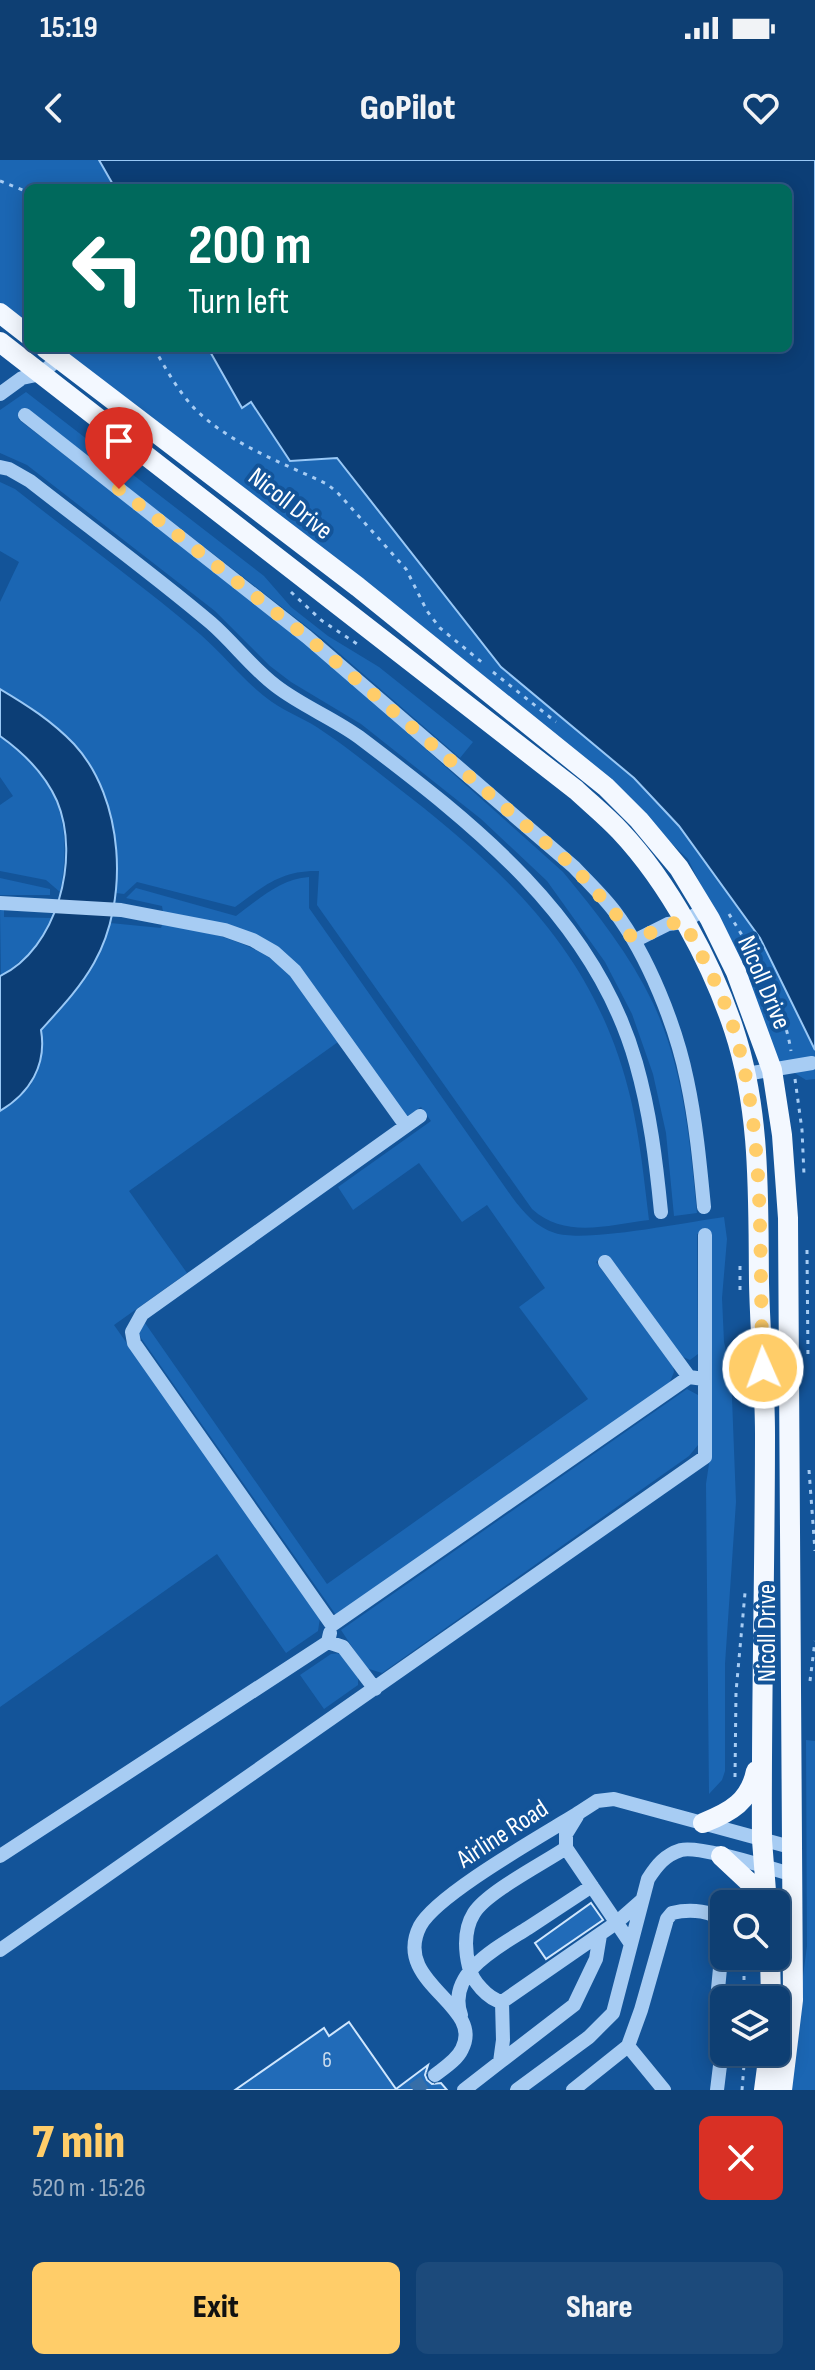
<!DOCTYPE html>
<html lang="en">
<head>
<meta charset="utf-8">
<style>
  :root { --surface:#0e3f73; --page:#1c4a7b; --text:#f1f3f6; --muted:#9bafc4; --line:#2e5885; --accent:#ffcd69 }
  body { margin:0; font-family:"Sofia Sans Condensed",sans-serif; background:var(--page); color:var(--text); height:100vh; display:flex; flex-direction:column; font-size:30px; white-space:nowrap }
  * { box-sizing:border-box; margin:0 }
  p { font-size:26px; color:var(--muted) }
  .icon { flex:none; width:44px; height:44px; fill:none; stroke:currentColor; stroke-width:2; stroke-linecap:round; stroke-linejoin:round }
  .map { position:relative; height:1930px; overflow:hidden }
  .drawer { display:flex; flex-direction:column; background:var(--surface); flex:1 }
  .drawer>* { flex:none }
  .top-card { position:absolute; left:24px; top:24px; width:768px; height:168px; border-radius:12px; box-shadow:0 4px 20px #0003,0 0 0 2px var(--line); background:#00695c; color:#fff; overflow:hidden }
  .fabs { position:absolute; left:710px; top:1730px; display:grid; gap:16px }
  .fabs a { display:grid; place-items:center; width:80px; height:80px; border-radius:12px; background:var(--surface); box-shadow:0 4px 20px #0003,0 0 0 2px var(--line); font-size:40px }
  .pin { position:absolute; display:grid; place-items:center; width:68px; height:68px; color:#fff; margin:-82px -34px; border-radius:50% 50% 50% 0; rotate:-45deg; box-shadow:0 0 8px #0007 }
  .pin .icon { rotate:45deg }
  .me { position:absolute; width:88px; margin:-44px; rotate:358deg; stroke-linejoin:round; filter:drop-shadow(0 0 6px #0008) }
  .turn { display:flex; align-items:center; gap:28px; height:168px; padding:0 32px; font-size:36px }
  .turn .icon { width:104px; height:104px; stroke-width:2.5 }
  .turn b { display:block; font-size:56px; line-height:68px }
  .round { display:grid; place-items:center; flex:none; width:84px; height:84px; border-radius:12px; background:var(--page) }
  .overview { display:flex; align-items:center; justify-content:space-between; height:136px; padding:0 32px }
  h1 { font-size:48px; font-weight:800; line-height:60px; color:var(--accent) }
  .cta { display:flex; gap:16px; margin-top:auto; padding:16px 32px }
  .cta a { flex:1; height:92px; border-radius:12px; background:var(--accent); color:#111; font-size:32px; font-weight:800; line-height:92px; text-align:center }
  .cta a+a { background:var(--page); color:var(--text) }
  .status { display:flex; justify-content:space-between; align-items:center; height:56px; padding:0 40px; background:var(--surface); direction:ltr }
  .status svg { height:22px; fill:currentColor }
  header { display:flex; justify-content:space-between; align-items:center; height:104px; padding:0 32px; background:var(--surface); font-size:36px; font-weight:800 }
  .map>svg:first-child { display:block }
</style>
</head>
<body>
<div class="status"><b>15:19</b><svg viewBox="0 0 49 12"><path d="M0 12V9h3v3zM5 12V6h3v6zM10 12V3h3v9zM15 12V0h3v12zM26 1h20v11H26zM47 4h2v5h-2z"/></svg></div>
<header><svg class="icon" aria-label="back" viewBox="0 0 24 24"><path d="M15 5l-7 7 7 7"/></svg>GoPilot<svg class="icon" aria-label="heart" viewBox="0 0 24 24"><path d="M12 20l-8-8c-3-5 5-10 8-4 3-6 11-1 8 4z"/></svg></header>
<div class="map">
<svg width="815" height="1930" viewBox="0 0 815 1930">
  <rect width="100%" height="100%" fill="#135499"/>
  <!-- green -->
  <path fill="#1b66b3" d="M0,0H99L115,28H28V168L0,147Z
    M55,188H208L242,247L250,242L290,301L337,298L501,507L634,618L679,666L705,699L760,778L815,890V919L806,920L772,899L733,792L688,699L617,632L416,461Z
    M26,232L264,416L291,447L328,476L379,507L473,582L460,598L324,480L27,249L18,259L305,481L563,712C597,753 630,795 653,843C684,909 690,982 697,1053L674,1056L666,973L653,914L632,854L605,802L547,721L481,659L361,564L291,522L270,506L215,451L27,305L0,293V250Z
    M0,322L15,329C77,378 141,424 201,475C226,497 245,523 272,542C288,553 308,560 324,572C354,592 382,616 411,638C517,721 599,803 631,940C640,979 644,1019 649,1060C608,1065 565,1079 532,1049L317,745L319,711C281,710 264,726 235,747L137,722L124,734L116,733C122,684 108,624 75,585C55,561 27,545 0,529V442L19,402L0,391Z
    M0,576C59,616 73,664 60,732L46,720L0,711V645L13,636L0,617Z
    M309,717V748L512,1037C524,1053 536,1067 555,1073C586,1083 686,1062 724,1057L727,1079L722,1138L724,1182L731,1212L736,1342L725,1504V1611L722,1620L709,1634L706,1324L710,1297L709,1073L697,1074L698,1194L690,1200L681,1196L606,1095L596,1102L673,1206L674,1212L669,1224L336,1455L141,1178L139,1173L145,1163L327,1424L588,1239L519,1147L545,1128L487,1045L462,1062L419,1003L353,1050L338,1027L431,961L421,947L405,958L290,800L163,752L162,746L126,738L136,728L236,756C259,739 280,719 309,717Z
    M0,718L50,729V735H0Z
    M0,749H4V757L52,758L38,786L1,817Z
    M163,762C210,774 263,781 296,821C312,839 325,862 338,882L129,1031L187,1113L114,1165L320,1458L318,1471L286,1493L217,1394L0,1547V951L31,925L43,881L40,870C74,834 92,810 110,763L161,768Z
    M687,1229L698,1235V1285L689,1296L382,1513L366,1508L341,1470Z
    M341,1493L358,1517V1525L324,1549L300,1515L331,1494Z
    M806,1580L815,1581V1930H788L807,1786Z"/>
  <!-- water -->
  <path fill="#0c3e76" stroke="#99c8f6" stroke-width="2" d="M99,0H815V890L760,778L679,666L634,618L501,507L337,298L290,301L251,242L242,248L208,188H788V28H115Z
    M0,529C27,545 52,561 74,584C124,638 130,740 94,803C80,828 60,849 41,870C47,905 30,933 0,951V816C57,789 81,698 57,641C45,614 24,593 0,576Z"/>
  <!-- building -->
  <path fill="#216bb8" stroke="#cfe6fd" stroke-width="2" d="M591,1743L603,1760L546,1799L535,1783Z
    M349,1862L396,1929L428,1905L425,1915L427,1920L432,1924L441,1923L447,1930H235L324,1868L329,1876Z"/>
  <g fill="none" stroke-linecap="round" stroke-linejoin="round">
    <!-- minor-tunnel -->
    <path stroke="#366ea8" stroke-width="14" stroke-dasharray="14 7" stroke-linecap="butt" d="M413,1930L435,1915"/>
    <!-- path -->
    <path stroke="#a7ccf3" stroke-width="3" stroke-dasharray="4 6" stroke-linecap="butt" d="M0,21L28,32
      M26,82L28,72
      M154,188C166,209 179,233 196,250C232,285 283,303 327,324L337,332L406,409L427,451L440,468L484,504
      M291,432L321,460L357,484
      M493,512L556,562
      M729,754C755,796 783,841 791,891
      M795,919L802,970L804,1015
      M807,1090L808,1199
      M740,1106V1134
      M809,1310L815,1391
      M810,1521L815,1481
      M735,1617L736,1532L745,1433
      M744,1840V1796
      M742,1930L745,1892"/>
    <!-- minor -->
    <path stroke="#a7ccf3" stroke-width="14" d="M0,234L22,218L41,214L58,199
      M25,255L307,477L574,707C588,722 603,736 615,752C648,796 676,866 687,920C696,962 700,1005 704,1047
      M0,307L9,309L30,321C90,368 153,414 211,463C234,483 252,508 276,526C302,546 333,558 359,577C474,664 595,758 636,903C650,952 656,1001 661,1052
      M0,743L121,750L225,770L253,780L274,792L295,811L406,966
      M634,781L668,764L684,762L704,749
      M746,914L812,903
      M420,956L142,1154L132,1172L134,1183L332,1465L689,1217L704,1219
      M605,1102L689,1217
      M330,1473L328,1482L343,1487L375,1529
      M577,1656L566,1674V1688L631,1784
      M566,1688C544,1703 487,1732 474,1753C464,1769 465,1790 469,1807C472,1821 488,1839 502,1842L616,1763L641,1741
      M0,1696L328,1482
      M0,1790L705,1297V1075
      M461,1855C446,1813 498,1787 528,1768C549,1754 571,1740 592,1726
      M628,1886L664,1930
      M500,1902L574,1845L596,1799L600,1775
      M435,1915C444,1908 457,1900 462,1889C485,1845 391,1823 420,1766C437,1734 545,1674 580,1652L597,1641L614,1639L794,1688
      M464,1930L500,1902L503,1880L502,1842
      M517,1930L589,1877L613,1853L648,1719C657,1705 665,1695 681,1690C700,1685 772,1709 794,1715
      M573,1930L628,1886L641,1850L667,1759L672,1753C688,1749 717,1749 724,1766L715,1861L723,1881L717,1930"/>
    <!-- major -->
    <path stroke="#f3f8ff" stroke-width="20" d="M0,153L28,175
      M0,182L576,630C591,644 607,657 620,671C669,723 712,803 734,870C761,952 758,1038 759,1123C760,1173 765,1224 765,1274C765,1410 761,1545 762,1680L767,1744
      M45,188L358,427L606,627L639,660L679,708L710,759L736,812L772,910L782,975L788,1058L793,1840L782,1930
      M703,1663C731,1652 750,1641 756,1611
      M721,1696L752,1725L762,1744
      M770,1796L771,1840
      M764,1930L769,1892"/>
  </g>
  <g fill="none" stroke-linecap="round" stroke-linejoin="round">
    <!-- route -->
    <path stroke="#ffcd69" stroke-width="14" stroke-dasharray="0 25.2" d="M119,329L307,477L574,707L615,753L634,781L668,764L684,762C703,798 724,834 735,873C767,981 758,1096 763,1208"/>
  </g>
  <g text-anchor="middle" stroke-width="8" stroke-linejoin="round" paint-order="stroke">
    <!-- number labels -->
    <g font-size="22" fill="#c8daed">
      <text x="327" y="1907">6</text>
    </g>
    <!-- street labels -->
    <g font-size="26" fill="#fff" stroke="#135499">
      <text transform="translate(291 343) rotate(38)" y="9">Nicoll Drive</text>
      <text transform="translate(765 822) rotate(67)" y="9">Nicoll Drive</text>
      <text transform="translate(766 1473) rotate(-90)" y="9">Nicoll Drive</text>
      <text transform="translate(502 1673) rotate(-33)" y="9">Airline Road</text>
    </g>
  </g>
</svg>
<div class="fabs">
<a><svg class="icon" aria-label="search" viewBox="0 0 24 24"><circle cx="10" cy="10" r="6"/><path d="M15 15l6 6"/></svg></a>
<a><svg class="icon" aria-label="layers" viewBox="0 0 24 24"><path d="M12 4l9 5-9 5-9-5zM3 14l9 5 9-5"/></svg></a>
</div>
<div class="pin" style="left:119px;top:329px;background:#d93025"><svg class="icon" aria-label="arrive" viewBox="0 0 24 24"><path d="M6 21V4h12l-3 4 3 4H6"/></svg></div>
<svg class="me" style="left:763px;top:1208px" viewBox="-20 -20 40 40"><circle r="17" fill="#ffcd69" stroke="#fff" stroke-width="3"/><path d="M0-11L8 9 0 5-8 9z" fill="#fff"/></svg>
<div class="top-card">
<div class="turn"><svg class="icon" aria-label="left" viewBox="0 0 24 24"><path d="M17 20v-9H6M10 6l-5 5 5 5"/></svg><div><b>200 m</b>Turn left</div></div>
</div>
</div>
<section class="drawer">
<div class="overview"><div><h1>7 min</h1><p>520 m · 15:26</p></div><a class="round" style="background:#d93025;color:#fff"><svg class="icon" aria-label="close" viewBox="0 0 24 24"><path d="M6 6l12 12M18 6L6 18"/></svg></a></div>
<div class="cta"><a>Exit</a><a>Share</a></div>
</section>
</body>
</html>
